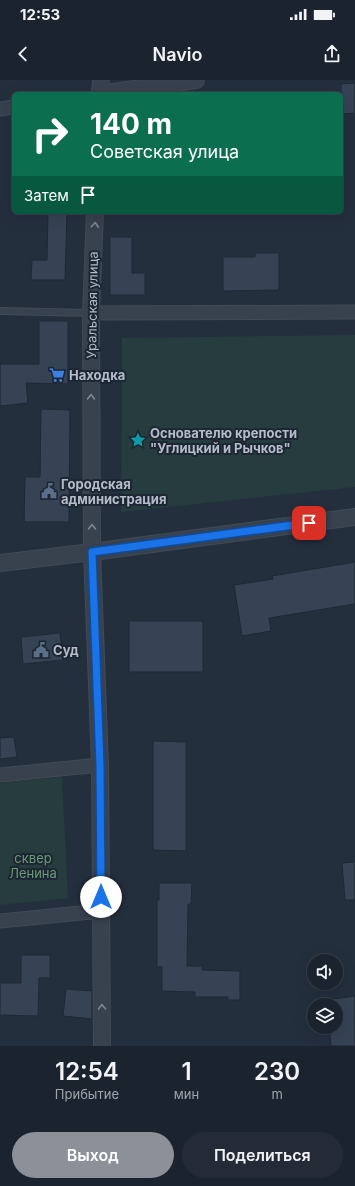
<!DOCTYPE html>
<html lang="ru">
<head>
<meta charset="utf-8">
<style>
  :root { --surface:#1b232e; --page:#242b36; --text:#f1f3f6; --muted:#a0a4aa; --line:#39404a; --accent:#8c9099 }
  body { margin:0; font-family:Inter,sans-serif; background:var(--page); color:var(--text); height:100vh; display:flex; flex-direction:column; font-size:15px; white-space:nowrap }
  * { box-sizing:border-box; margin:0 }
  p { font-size:13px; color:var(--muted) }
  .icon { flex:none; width:22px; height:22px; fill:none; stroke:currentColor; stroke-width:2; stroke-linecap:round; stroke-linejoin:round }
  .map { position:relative; height:966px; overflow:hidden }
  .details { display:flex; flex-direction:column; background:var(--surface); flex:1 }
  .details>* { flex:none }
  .guide { position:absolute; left:12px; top:12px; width:331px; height:122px; border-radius:6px; box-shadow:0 4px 16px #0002,0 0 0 1px var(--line); background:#0b6e4f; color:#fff; overflow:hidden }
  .controls { position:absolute; left:307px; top:874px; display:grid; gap:8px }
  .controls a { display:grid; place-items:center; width:36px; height:36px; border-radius:50%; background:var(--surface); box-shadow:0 4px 16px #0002,0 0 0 1px var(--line); font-size:20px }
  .pin { position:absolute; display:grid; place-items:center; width:34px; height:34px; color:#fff; margin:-17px; border-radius:8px; box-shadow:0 2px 6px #0006 }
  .me { position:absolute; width:44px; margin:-22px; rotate:0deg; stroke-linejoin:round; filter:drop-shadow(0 0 3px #0008) }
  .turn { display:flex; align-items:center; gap:14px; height:84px; padding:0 12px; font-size:18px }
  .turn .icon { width:52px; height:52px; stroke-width:2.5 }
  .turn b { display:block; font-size:28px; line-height:34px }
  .then { display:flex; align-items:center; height:38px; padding:0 12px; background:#0003; gap:8px; font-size:15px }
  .eta { display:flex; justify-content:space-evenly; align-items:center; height:68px; text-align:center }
  .eta b { font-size:24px; font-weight:600; line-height:28px }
  .action { display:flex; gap:8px; margin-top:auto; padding:8px 12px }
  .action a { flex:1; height:46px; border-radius:24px; background:var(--accent); color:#fff; font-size:16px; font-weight:600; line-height:46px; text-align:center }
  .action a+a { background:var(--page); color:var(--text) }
  .status { display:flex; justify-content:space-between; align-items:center; height:28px; padding:0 20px; background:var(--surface); direction:ltr }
  .status svg { height:11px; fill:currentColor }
  header { display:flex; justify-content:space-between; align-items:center; height:52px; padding:0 12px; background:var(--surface); font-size:18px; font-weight:600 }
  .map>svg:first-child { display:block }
</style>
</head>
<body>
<div class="status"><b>12:53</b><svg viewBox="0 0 49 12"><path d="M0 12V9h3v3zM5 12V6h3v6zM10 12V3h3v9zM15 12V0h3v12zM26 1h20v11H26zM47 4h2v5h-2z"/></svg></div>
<header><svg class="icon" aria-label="back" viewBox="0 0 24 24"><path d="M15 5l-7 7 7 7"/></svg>Navio<svg class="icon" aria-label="share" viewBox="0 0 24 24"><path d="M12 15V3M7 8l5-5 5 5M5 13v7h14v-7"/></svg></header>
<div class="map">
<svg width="355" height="966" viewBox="0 0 355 966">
  <rect width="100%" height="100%" fill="#242f3e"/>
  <!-- green -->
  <path fill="#263c3f" d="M355,255V407L121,432L122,258Z
    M62,697L68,818L0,825V703Z"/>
  <!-- building -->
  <path fill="#364354" stroke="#1f2835" d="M355,3V33L341,34V4Z
    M48,132H67L65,200H31L32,180H47Z
    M110,157H132V193H145V215H110Z
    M255,173H279V210L223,211V177H255Z
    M39,241H68V304L26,303L28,323L0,326V284H39Z
    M41,329L70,330L69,442H24L25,397H40Z
    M355,482V524L269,538L271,551L242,556L234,505L273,499L272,496Z
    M129,541H203V592H129Z
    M60,553L63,580L23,584L21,557Z
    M14,657L17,677L0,679V658Z
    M153,661L186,662V771L153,770Z
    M355,782V820H345L342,783Z
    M159,803H192L191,824H188L187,886H202V890L240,891V920H228V917H195V912L162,911V887H157V820H159Z
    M21,875H50V898H39L38,936L0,935V903H21Z
    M66,909L92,911V939L63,936Z
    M355,916V966H331L329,947H336V925H326V920Z"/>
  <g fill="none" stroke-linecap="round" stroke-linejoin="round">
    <defs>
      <path id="service" d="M0,231L90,233"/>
      <path id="minor" d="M0,29L14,27
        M91,233L355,232
        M0,695L100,685
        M0,841L101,831"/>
      <path id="tertiary" d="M100,14L196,0
        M100,14L101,0
        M95,132L91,233L92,472L100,685L102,966
        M0,483L92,472L355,437"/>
    </defs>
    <!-- service casing -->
    <use href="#service" stroke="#414a57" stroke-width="8"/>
    <!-- minor casing -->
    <use href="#minor" stroke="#414a57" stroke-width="15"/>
    <!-- tertiary casing -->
    <use href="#tertiary" stroke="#414a57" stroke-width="18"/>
    <!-- service -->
    <use href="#service" stroke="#38414e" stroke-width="6"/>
    <!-- minor -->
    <use href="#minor" stroke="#38414e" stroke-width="13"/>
    <!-- tertiary -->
    <use href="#tertiary" stroke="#38414e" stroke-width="16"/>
  </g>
  <!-- one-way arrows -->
  <defs><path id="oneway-chevron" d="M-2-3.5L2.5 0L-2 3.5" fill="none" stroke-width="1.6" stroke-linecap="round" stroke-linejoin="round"/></defs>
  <g stroke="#7c8592">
    <use href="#oneway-chevron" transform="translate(95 145) rotate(-87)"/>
    <use href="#oneway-chevron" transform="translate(91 317) rotate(-90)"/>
    <use href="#oneway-chevron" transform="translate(92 447) rotate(-90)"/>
    <use href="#oneway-chevron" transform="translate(102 927) rotate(-91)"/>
  </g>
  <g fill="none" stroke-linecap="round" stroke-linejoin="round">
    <defs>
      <path id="route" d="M101,817L100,685L92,472L309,443"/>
    </defs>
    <!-- route casing -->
    <use href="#route" stroke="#114b97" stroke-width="10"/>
    <!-- route -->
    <use href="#route" stroke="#1a73e8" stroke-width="7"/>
  </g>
  <!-- icons -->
  <defs>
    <symbol id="supermarket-bare" viewBox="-9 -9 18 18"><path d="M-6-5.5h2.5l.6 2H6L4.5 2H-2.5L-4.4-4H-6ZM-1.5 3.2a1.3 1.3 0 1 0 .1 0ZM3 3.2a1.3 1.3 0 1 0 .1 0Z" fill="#3f7fe0" stroke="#1d2633" stroke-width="2.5" paint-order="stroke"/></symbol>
    <symbol id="sight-bare" viewBox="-9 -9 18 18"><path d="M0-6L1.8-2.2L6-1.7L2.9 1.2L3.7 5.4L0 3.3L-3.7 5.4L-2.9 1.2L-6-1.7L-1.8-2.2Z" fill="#0f9aa8" stroke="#1d2633" stroke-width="2.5" paint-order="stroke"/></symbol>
    <symbol id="civic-bare" viewBox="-9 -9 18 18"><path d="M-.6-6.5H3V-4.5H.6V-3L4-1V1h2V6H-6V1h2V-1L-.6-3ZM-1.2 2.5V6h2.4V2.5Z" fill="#5c6f8a" stroke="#1d2633" stroke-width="2.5" paint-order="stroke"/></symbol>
  </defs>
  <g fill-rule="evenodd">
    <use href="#supermarket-bare" x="46" y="284" width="22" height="22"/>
    <use href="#sight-bare" x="127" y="349" width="22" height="22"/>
    <use href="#civic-bare" x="38" y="400" width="22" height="22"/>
    <use href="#civic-bare" x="30" y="559" width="22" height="22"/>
  </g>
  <g text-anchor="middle" stroke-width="4" stroke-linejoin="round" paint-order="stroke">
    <!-- street labels -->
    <g font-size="13" fill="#b4bcc9" stroke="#1d2633">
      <text transform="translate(92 225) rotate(-89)" y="5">Уральская улица</text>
    </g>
    <!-- poi labels -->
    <g font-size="13" font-weight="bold" fill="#b4bcc9" stroke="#1d2633" text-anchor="start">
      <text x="69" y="300">Находка</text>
      <text x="150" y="358">Основателю крепости<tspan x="150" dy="15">"Углицкий и Рычков"</tspan></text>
      <text x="61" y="409">Городская<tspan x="61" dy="15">администрация</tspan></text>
      <text x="53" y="575">Суд</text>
    </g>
    <!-- park labels -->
    <g font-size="13" fill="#6b9a76" stroke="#1d2633">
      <text x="33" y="783">сквер<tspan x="33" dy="15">Ленина</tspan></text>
    </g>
  </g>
</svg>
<div class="controls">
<a><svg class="icon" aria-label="sound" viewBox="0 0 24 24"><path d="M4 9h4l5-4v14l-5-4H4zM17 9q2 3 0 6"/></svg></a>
<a><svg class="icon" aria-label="layers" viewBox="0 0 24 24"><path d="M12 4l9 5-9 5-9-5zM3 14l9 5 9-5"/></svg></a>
</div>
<div class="pin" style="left:309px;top:443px;background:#d93025"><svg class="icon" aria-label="arrive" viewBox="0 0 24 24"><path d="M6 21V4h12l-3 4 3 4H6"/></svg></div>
<svg class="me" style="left:101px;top:817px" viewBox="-20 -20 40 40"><circle r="19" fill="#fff"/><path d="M0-13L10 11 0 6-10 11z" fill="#1a73e8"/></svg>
<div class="guide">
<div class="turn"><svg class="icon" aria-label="right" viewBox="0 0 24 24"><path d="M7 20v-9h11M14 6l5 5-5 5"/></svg><div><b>140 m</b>Советская улица</div></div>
<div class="then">Затем<svg class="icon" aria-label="arrive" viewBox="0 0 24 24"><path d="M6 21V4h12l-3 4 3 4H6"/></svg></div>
</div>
</div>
<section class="details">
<div class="eta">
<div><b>12:54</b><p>Прибытие</p></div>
<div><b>1</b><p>мин</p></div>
<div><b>230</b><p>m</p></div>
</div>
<div class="action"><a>Выход</a><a>Поделиться</a></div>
</section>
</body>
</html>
